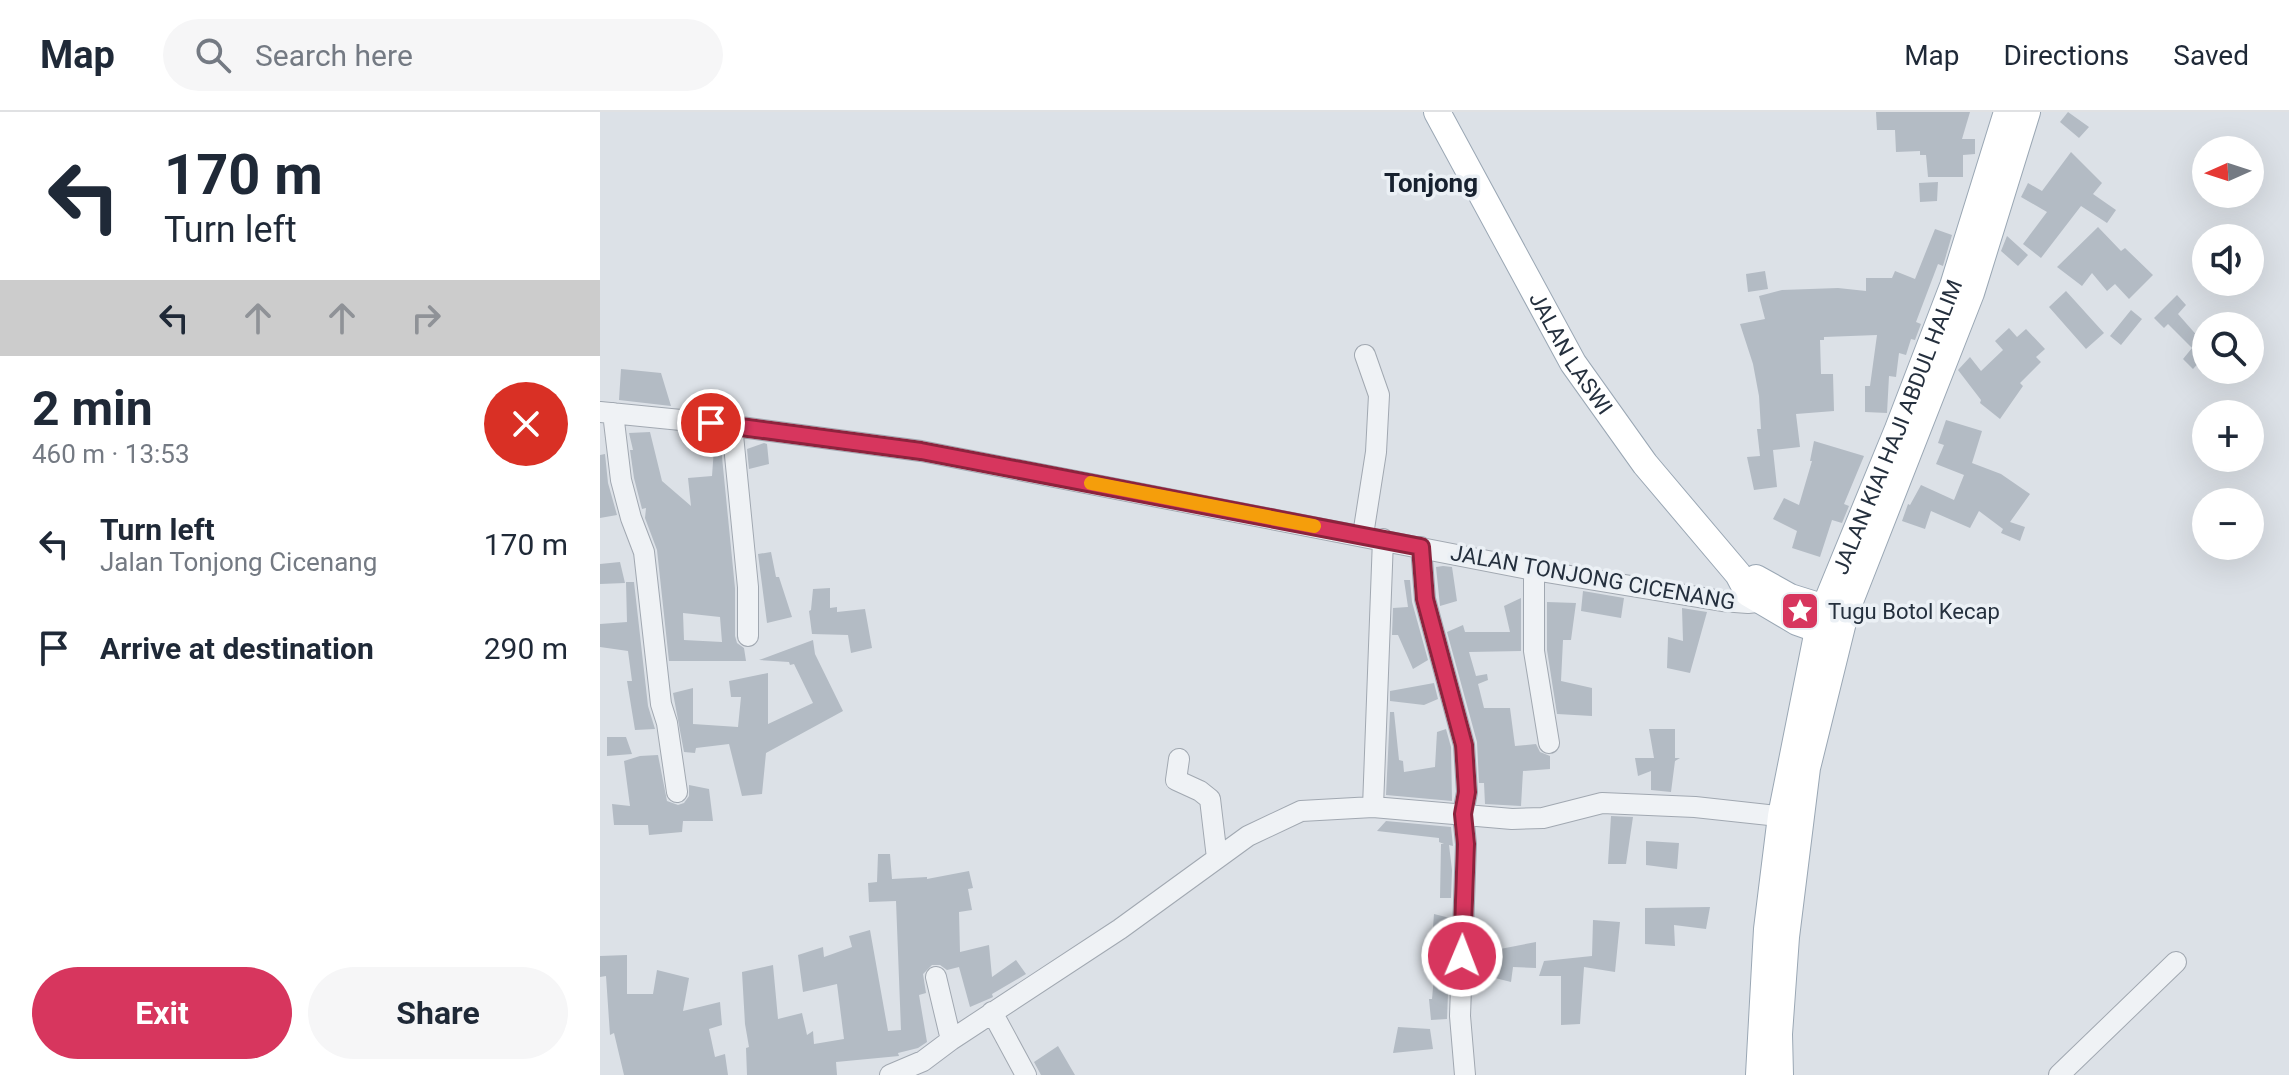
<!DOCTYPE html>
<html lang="en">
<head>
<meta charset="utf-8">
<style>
  :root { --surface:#fff; --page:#f6f6f7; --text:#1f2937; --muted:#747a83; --line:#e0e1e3; --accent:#d7365e }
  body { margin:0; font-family:Roboto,sans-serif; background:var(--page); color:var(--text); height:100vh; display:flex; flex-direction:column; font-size:30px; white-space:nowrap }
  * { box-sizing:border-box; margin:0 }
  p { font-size:26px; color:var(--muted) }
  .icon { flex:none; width:44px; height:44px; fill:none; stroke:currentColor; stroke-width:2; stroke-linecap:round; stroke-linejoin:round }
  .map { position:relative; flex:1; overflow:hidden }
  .sheet { display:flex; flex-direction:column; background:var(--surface); width:600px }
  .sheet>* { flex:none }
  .banner { background:#fff; color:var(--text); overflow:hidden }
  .needle { width:52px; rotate:267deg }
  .buttons { position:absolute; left:1592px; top:24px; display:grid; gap:16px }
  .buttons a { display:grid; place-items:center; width:72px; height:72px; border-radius:50%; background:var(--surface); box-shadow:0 8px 32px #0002; font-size:40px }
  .pin { position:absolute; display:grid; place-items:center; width:68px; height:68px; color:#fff; margin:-34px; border:4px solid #fff; border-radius:50%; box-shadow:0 2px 8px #0007 }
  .me { position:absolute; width:88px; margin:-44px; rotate:1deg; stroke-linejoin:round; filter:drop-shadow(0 0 6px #0008) }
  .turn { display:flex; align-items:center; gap:28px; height:168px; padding:0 32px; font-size:36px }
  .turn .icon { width:104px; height:104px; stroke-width:2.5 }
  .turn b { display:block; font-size:56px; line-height:68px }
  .lanes { display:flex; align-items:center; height:76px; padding:0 32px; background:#0003; justify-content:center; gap:40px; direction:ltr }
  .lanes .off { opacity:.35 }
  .round { display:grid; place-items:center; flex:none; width:84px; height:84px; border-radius:42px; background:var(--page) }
  .summary { display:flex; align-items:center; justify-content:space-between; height:136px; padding:0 32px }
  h1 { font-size:48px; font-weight:700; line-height:60px }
  .primary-button { display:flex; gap:16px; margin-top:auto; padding:16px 32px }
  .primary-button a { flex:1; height:92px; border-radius:48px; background:var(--accent); color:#fff; font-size:32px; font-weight:700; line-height:92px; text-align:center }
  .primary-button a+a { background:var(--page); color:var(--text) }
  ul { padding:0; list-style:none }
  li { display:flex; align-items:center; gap:24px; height:104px; padding:0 32px }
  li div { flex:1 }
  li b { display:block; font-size:30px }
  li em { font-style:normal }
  header { display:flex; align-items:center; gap:48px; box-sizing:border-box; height:112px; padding:0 40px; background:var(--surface); border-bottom:2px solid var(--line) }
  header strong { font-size:38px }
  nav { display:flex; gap:44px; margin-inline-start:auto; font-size:28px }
  .search { width:560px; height:72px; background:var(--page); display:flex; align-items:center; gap:20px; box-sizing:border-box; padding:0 28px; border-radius:44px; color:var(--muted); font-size:30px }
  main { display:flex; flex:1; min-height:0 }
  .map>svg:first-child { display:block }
</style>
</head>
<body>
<header>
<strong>Map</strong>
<div class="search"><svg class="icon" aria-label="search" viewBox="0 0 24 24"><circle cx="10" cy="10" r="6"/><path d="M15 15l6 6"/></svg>Search here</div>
<nav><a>Map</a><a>Directions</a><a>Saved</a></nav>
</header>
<main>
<section class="sheet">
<div class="banner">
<div class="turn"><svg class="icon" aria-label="left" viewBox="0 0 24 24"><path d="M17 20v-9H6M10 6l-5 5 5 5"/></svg><div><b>170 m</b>Turn left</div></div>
<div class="lanes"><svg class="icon" aria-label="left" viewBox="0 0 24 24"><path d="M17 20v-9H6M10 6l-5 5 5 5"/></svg><svg class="icon off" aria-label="ahead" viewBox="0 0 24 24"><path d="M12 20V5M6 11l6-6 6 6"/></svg><svg class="icon off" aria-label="ahead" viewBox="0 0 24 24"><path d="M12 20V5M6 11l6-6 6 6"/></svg><svg class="icon off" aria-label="right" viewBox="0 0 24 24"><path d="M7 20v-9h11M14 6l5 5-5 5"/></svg></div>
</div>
<div class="summary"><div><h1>2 min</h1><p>460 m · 13:53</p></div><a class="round" style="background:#d93025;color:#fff"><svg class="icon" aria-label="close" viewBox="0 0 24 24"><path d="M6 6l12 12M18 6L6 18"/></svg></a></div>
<ul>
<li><svg class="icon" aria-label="left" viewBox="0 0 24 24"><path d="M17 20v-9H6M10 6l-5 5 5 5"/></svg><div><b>Turn left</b><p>Jalan Tonjong Cicenang</p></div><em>170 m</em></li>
<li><svg class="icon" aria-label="arrive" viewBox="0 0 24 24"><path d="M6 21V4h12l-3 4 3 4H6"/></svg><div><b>Arrive at destination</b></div><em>290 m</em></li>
</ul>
<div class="primary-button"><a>Exit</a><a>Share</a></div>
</section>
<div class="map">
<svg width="1689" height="963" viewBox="0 0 1689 963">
  <rect width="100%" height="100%" fill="#dce1e7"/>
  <!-- building -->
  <path fill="#b3bbc4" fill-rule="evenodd" d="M1276,0H1370L1362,27H1375V42L1363,43V65H1328L1326,43H1320V39L1296,40L1295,18H1277Z
    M1468,0L1489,15L1479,26L1460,10Z
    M1471,40L1502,71L1493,82L1516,98L1507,111L1481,94L1441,146L1423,132L1447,100L1421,85L1428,71L1442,79Z
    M1338,70L1337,89L1320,90L1319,71Z
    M1498,115L1521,139L1525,136L1553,163L1529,187L1515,172L1507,179L1492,161L1482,174L1457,155Z
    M1335,117L1352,123L1343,154L1338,152L1316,210L1321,212L1315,228L1311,227L1306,243L1299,241L1296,265L1289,264L1287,301L1265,300V274H1270L1277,223L1224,225V228H1220L1221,262H1233L1234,299L1196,302L1200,335L1173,338L1177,375L1154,378L1147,345L1160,344L1157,317H1161L1159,284L1153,252L1140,212L1165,207L1159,184L1182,178L1238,176L1266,179V166H1292L1295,159L1315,167Z
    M1407,124L1428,143L1418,154L1401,139Z
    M1165,159L1168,177L1148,180L1146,162Z
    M1466,179L1504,221L1486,237L1449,195Z
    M1577,183L1586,193L1578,202L1600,227L1606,220V251L1602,247L1593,257L1583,247L1592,236L1568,212L1564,216L1554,206Z
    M1531,198L1542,207L1521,233L1510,224Z
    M1409,216L1417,225L1426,217L1445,237L1436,245L1441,250L1420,271L1423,274L1400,307L1380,291L1381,288L1358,258L1370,245L1381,259L1403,238L1395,229Z
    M21,257L61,261L71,294L19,288Z
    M1346,308L1382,319L1372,351L1401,362L1430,382L1410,410L1425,415L1420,429L1401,421L1403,417L1379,399L1370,416L1331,399L1325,417L1302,409L1308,392L1310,393L1321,373L1354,388L1364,363L1336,352L1344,333L1338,331Z
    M50,320L62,369L91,394L88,366L112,364L114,336L85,333L87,322L120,325L135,476V524L137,531L144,536L146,549H69L57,438L45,406L46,396L42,397L34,366L30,338H33L29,321ZM83,501L120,505L122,530L84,528Z
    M1214,329L1264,344L1244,392L1249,394L1242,411L1232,408L1220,445L1192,436L1197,419L1173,407L1184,386L1199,393L1212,349H1210Z
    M164,331L167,332L169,352L149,357L147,337Z
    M5,342L8,371L17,403L0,406V343Z
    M171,440L176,465H179L192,505L167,511L158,442Z
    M20,450L25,471L0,472V452Z
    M843,454L852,455L857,489L840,494L836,455Z
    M804,468H810L812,490L828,548L813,557L798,523H792L793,496L808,495Z
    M26,470H34L48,594L55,617L35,618L27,569H32L28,539L0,535V512L27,510Z
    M230,476V496L237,495V500L265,497L272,536L251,541L248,523L212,522L209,499L211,498L213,477Z
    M983,479L1024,486L1021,506L981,499Z
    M921,486V539L869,540L876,564L887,562L888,568L878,572L884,596H910L915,634L936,632L940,640L950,644V657L923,659L921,694L885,692L884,671H879L877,630L847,520L863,513L865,520H910L904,494Z
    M947,490L976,491L971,528H963L961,569L992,576V604L957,602L947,538Z
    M1082,496L1107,500L1090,561L1067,556L1068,525L1083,529Z
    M213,528L215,542L243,599L166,641L162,682L142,684L129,632L96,636L95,641L84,640L73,581L93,576V612L138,615L141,585H131L129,569L168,561V612L213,591L194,552L190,553L189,550L159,548Z
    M834,571L838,587L824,593L790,589V579Z
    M790,600H794L799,648L803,649L804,660L835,655L837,620L846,617L851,635L852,689L786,683Z
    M1049,617H1075V646H1080L1075,649L1071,680L1051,678V659L1038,664L1035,646H1054Z
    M7,625H26L32,642L7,644Z
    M58,643L67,689L78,693L84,691L89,684V673L109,677L113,709H83L82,720L49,723L48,713H14L12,692L30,694L24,649L40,644Z
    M1011,704L1033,705L1026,752H1008Z
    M786,709L851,715L853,734L849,733L852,758L851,786H840L841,732H844L839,730V726L777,719Z
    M1046,729L1079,731L1077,757L1046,753Z
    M278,742H290L292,767L327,765V767L369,759L373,776L368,777L372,798L359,800L360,840L389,833L392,865L416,848L426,862L392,882L393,885L391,886L370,895L359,855L347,858L340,853H332L323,862L326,881L319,883L327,930L318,936L298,941L299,944L236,950L237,963H147L146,936L149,935L145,912L142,860L173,853L178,907L202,901L207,923L213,919L214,932L244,927L237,872L203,880L198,843L223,835L224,845L252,835L249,824L270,818L288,919L301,918L296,789L269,790L268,771L277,770Z
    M1110,795L1106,817L1074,813L1075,834L1045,832V796Z
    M834,802L850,806V829H832Z
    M993,808L1020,810L1015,860L984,855L980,912L961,913V864H939L944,849L992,844Z
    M936,830V856L913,855L911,870L895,866V838Z
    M27,843V882H53L57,858L89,866L83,899L120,890L122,913L109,917L115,945L125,942L128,963H24L14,921L10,923L6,864L0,865V844Z
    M835,854L849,856L847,907L831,908L829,887H832Z
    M798,915L830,917L833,937L793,941Z
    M458,934L475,963H441L434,950Z"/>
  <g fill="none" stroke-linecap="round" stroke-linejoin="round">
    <defs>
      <path id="minor" d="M0,300L111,311L321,339L934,458L1122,489L1148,491L1165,489
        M13,301L21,368L31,406L44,440L61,592L67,611L77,680
        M132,313L148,475V524
        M763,423L776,340L779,283L765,243
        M821,435L825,487L864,633L867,680L863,702L866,732L860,904L865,963
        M934,458V539L949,631
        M579,647L576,668L600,679L610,687L617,746
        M773,695L783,427
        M336,865L351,928
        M392,900L426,963
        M290,963L323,949L351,928L520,817L648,724L701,699L773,695L912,707L943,706L1002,691L1095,695L1196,706
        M1459,963L1576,850"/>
      <g id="major">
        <path id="s1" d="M837,0L973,251L1045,352L1138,462L1148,481L1197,510L1231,522"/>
        <path d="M1156,466L1190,485L1241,501"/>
        <path id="s2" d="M1159,963L1167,817L1181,704L1218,518L1224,497L1298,317L1353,174L1407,0"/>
        <path d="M1180,963L1179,922L1186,825L1207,656L1245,502L1371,181L1427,0"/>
      </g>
    </defs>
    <!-- minor casing -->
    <use href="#minor" stroke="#a1a8b1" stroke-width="22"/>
    <!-- major casing -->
    <use href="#major" stroke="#9aa7b4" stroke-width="28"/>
    <!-- minor -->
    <use href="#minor" stroke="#eff2f5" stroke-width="20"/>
    <!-- major -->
    <use href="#major" stroke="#fff" stroke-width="26"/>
  </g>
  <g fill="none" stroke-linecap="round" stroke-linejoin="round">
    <defs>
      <path id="route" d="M111,311L321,339L821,435L825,487L864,633L867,680L863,702L866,732L862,844"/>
    </defs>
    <!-- route casing -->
    <use href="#route" stroke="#8c233d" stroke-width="20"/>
    <!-- route -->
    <use href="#route" stroke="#d7365e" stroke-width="14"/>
    <!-- slow -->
    <path stroke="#f59e0b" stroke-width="14" d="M491,371L714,414"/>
  </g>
  <!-- icons -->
  <defs>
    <symbol id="sight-square" viewBox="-11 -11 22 22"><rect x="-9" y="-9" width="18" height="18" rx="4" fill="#d7365e" stroke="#ebf0f5"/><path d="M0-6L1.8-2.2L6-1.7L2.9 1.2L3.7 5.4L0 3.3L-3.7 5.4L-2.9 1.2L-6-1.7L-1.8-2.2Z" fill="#fff"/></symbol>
  </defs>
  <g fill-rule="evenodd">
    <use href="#sight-square" x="1178" y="477" width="44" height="44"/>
  </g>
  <g text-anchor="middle" stroke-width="7" stroke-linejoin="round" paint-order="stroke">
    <!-- street labels -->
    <g font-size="22" fill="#25303e" stroke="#ebf0f5">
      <text dy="8" stroke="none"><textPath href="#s1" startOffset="276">JALAN LASWI</textPath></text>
      <text dy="8" stroke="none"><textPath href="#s2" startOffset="668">JALAN KIAI HAJI ABDUL HALIM</textPath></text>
      <text transform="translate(993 465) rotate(10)" y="8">JALAN TONJONG CICENANG</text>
    </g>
    <!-- poi labels -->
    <g font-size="22" fill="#25303e" stroke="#ebf0f5" text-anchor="start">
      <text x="1228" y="507">Tugu Botol Kecap</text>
    </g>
    <!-- quarter labels -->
    <g font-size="26" font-weight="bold" fill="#17212f" stroke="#ebf0f5">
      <text x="831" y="80">Tonjong</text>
    </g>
  </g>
</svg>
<div class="buttons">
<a><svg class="needle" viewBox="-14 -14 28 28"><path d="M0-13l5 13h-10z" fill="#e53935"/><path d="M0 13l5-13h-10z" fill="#747a83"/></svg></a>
<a><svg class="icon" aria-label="sound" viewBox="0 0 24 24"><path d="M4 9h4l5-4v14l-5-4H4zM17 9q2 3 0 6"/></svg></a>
<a><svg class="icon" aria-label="search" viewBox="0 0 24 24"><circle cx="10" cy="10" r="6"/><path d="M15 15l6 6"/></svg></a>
<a>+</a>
<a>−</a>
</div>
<div class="pin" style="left:111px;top:311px;background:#d93025"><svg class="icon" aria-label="arrive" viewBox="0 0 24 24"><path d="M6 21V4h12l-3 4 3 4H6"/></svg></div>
<svg class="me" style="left:862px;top:844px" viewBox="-20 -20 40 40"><circle r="17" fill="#d7365e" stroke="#fff" stroke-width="3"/><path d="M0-11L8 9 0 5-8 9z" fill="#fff"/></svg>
</div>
</main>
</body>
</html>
